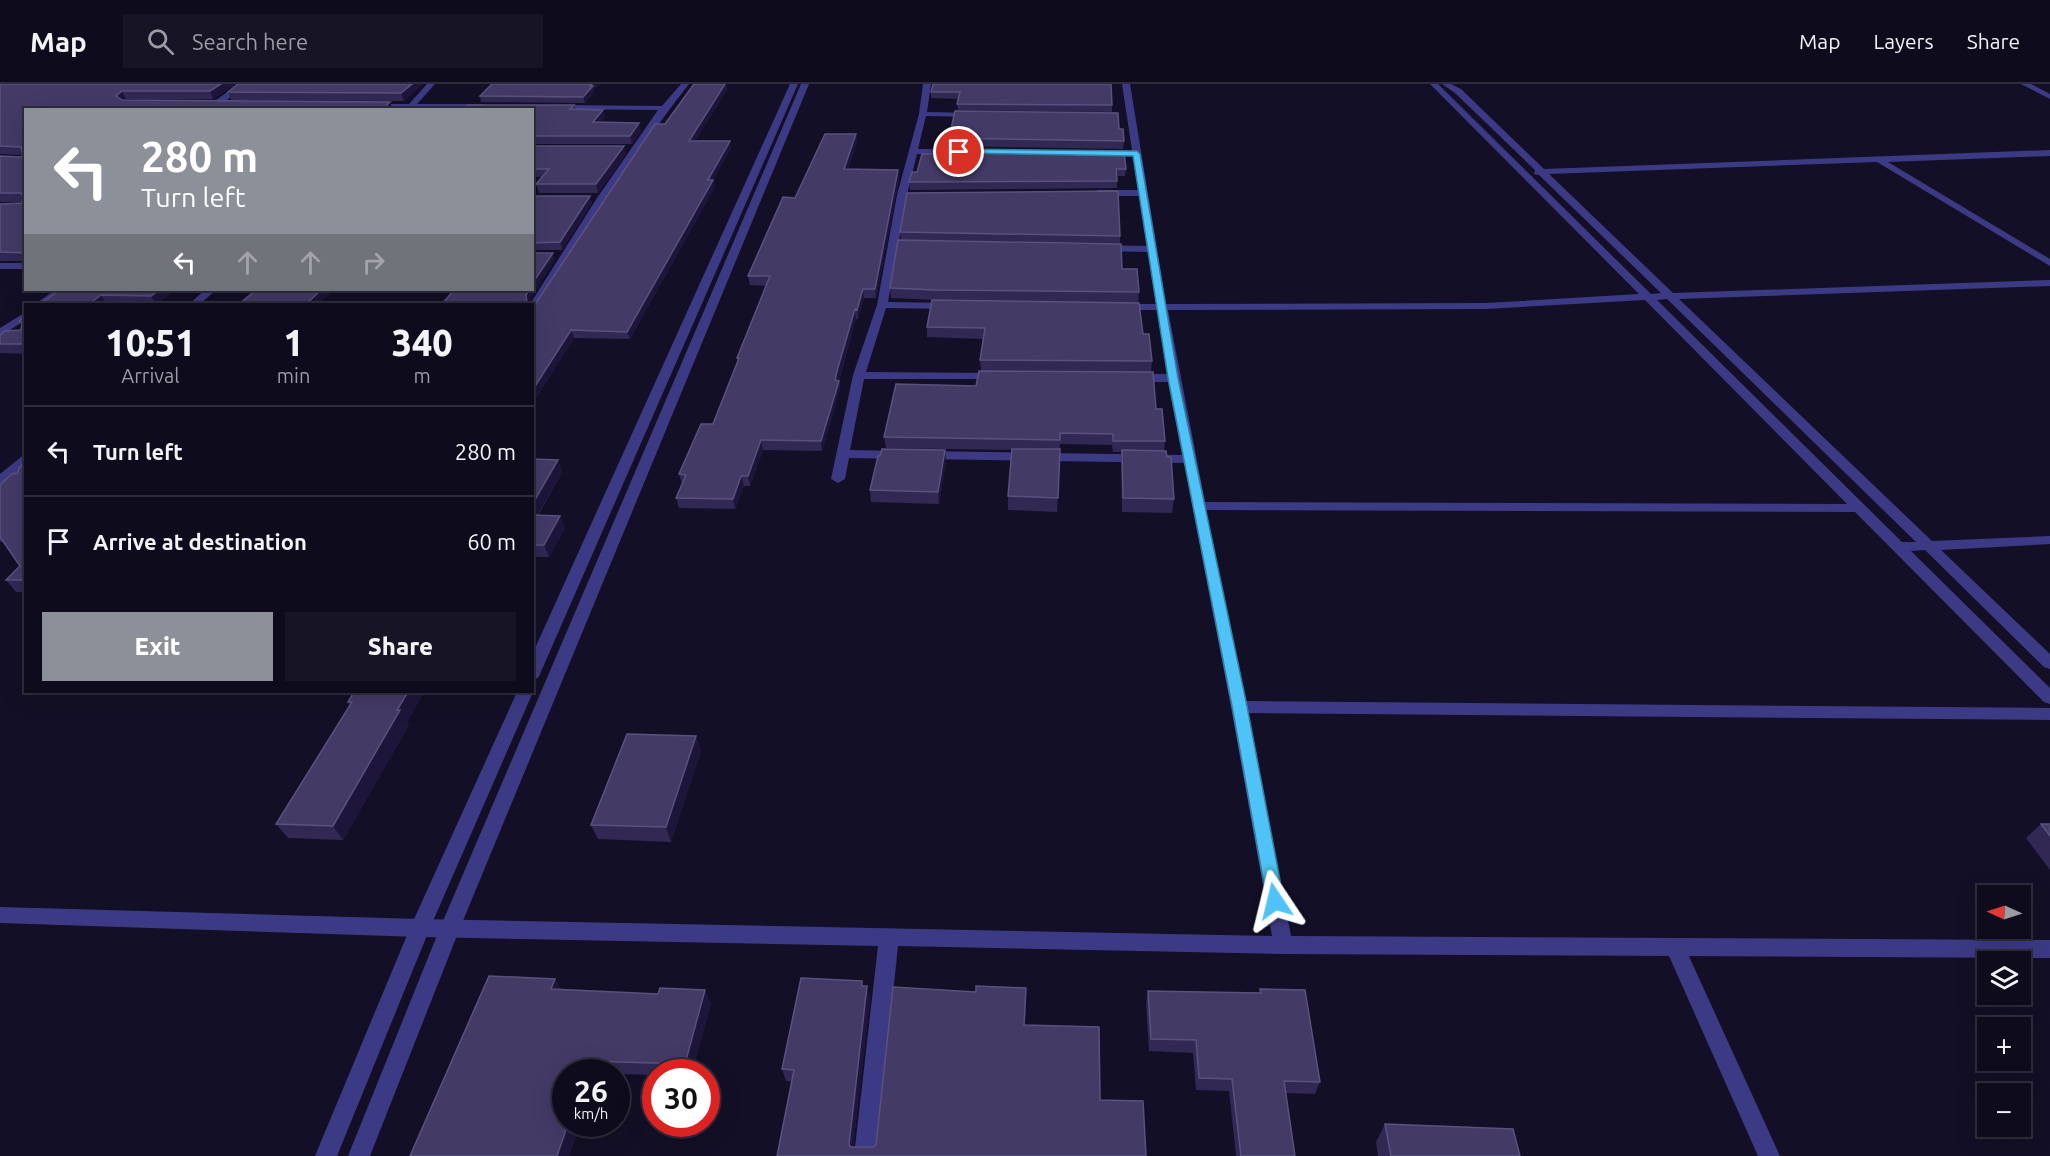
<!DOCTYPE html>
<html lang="en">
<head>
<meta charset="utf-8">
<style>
  :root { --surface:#0e0b1c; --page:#171425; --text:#f1f3f6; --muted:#9b9ba3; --line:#2e2b3b; --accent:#8c9099 }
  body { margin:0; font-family:Ubuntu,sans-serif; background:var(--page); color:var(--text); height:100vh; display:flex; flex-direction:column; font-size:22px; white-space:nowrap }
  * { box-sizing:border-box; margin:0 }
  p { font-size:20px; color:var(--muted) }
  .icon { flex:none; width:33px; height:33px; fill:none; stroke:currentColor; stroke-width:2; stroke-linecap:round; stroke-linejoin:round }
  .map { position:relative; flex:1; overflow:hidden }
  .panel { position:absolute; left:24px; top:219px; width:510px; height:390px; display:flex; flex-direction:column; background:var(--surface); border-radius:0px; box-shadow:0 6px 24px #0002,0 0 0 2px var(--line) }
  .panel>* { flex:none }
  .guide { position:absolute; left:24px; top:24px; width:510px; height:183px; border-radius:0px; box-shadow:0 6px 24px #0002,0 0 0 2px var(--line); background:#8c9099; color:#fff; overflow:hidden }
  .needle { width:39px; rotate:273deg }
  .controls { position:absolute; left:1977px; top:801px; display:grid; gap:12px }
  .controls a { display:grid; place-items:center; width:54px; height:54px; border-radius:0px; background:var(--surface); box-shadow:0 6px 24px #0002,0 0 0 2px var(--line); font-size:30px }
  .speed { position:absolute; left:552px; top:975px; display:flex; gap:12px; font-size:30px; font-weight:700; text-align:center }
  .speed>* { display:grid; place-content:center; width:78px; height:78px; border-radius:50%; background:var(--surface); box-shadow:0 6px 24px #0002,0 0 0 2px var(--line); line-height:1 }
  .speed small { font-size:15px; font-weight:400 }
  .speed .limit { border:9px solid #d22; background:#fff; color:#111 }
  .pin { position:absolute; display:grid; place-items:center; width:51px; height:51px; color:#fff; margin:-26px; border:3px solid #fff; border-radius:50%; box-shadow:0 2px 6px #0007 }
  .me { position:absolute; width:66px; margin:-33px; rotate:350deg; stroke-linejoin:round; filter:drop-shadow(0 0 4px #0008) }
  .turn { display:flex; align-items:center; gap:21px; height:126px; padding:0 18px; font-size:27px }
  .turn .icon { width:78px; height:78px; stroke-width:2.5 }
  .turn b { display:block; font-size:42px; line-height:51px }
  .lanes { display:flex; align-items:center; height:57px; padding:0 18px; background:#0003; justify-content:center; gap:30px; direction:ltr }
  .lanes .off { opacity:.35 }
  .eta { display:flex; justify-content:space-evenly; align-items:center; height:102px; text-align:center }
  .eta b { font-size:36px; font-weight:800; line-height:42px }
  .primary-button { display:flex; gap:12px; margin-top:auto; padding:12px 18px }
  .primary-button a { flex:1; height:69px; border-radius:0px; background:var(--accent); color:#fff; font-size:24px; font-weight:800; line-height:69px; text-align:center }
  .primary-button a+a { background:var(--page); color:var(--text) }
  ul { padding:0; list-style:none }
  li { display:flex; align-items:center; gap:18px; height:90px; padding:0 18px; border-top:2px solid var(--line) }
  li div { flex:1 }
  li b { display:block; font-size:22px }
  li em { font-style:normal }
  header { display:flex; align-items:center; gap:36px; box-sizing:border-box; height:84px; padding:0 30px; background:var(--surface); border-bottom:2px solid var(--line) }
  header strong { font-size:28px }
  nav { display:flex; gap:33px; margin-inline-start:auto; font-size:21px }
  .search { width:420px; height:54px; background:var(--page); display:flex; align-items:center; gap:15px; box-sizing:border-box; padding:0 21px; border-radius:0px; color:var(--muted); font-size:22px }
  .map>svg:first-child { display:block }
</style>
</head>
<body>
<header>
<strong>Map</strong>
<div class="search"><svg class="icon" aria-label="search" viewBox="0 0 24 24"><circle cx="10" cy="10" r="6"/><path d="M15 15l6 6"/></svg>Search here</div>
<nav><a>Map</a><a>Layers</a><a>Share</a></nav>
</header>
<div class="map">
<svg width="2050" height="1072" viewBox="0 0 2050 1072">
  <rect width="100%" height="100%" fill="#130f26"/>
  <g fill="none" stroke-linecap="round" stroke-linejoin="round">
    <!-- service -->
    <path fill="#3d3a85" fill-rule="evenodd" d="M1675,854L1682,857L1780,1072H1758L1665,863L1668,857Z"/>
    <!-- minor -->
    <path fill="#3d3a85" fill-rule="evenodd" d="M239,0H248L219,22H213V18Z
      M427,0H435L417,20H484L488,22L484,24H373L369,22L373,20H409Z
      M681,0H689C633,71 585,148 537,225L532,228V220H530L597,114L658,26L556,25L552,23L556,21L662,22Z
      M923,0H931L927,28L974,29L978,31L974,33L926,32L918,65H965L969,68L965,71L917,70L907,111L888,218L951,219L956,222L951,225L886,224L866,288L997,289L1003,292L997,295H864L850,366L901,367L907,371L901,375L849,374L845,395L838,399L831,395L853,291L877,221L897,111L919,30Z
      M1122,0H1130L1166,220L1486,219L1639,210L1430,0H1438L1651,210L1661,209L1539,91L1534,90L1535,86L1455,9L1442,0H1451L1461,5L1544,85L2050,66V72L1888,78L2050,175V182L1877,78L1549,90L1673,209L2050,196V202L1679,215L1932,457L2050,452V460L1941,466L2050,570V585L2044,583L1925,466L1911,467L2050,604V620L2044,618L1855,428L1206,426L1246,617L2050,624V636L1248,629L1291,852L2050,856V874L1283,870L898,862L876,1072H854L878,862L420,853L0,839V823L420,835L1272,852L1231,623L1184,379L925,375L919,371L925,367L1182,371L1168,298H1135L1129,294L1135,290H1167L1157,226H1119L1114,223L1119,220H1156L1148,168L1101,167L1096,164L1101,161L1147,162L1139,112H1098L1093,109L1098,106H1138ZM1667,215L1916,458H1902L1657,216ZM1645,216L1847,420L1205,418L1168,226L1486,225Z
      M2021,0H2031L2050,10V15Z
      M0,179H26V185H0Z
      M55,206H66L46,220H35Z
      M205,206H216L200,220H189Z
      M26,228V236L0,252V244Z
      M26,369V380L5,400L0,401V390Z"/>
    <!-- tertiary -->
    <path fill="#3d3a85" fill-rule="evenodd" d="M790,0H798L540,590L538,594L532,596V571Z
      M801,0H809L460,844L370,1072H348L440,844Z
      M532,607L533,608L430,844L337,1072H315L410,844L517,608Z"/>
  </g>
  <!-- wall -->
  <path fill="#312854" d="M0,0H236L213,15H126L125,16L26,26V177H0V120L22,119V118H0V72L21,73L23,71L0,70Z
    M423,0L404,17L231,16L228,8Z
    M492,0H599L593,6L594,8L585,19L481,18L480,12Z
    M726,0L727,6L695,57L731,64L713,96L715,103L630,255L574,254L532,320V220L536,219L665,40Z
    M933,0L1112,21V28L958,26L957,20L959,15L931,14V8Z
    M574,21L576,25L605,33L601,38L641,47L632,60H532V26Z
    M1119,45L1124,57L1123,65L949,62V54Z
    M856,50L857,58L848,85L899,95L876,214H864L858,235H856L839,297L840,306L822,367L763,366L750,402H744L735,425L679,424L676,414L682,400L679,390L713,340L737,279V274L767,202L750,201L748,192L795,114Z
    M532,62L626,70L598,109H539L536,100L542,93H532Z
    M1126,85L1125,92H1117V104L910,106L909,98L912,88Z
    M532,112H590L592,119L562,166H532Z
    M900,148L1120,152V159L901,156Z
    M890,204L1139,208L1138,219L1143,250L1152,277L1151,288L981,287L980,276L983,255L927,253V243L935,216L891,214Z
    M60,206H175L157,220H40Z
    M26,232V270L0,269V251L21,246L22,240L19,237Z
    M1156,325L1165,357L1164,367L1167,373L1174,415L1172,429L1122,428L1121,380V368H1113L1112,361L1060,360L1057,428L1008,426V412L1012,366L886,364L884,353Z
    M532,375L558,376L562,388L538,432L565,444L549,473H532Z
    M26,376V508H16L6,496L20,482L3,458H0V401L18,389L23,381L22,380Z
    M946,378L939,420L871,418L870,406Z
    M424,608L407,638L409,641L343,756L288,754L276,740L350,621L348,618Z
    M696,652L701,667L671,758L598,755L591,741Z
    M2041,740H2050V786L2026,754Z
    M555,895L561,906L711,920L692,988H656V991L616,990V988H566V1040H580L569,1072H410Z
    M863,902H867L870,915L853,1063H873L876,1061L976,908L1026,904L1025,941L1100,1016L1146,1072H777L792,997H786L782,985Z
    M1260,905L1320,998L1315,1010L1286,1009L1295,1072H1236L1229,1007L1196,1006L1193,969L1149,967L1146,919L1148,907L1259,909Z
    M1385,1040L1520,1072H1378L1376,1058Z"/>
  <!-- shaded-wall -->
  <path fill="#1d163a" d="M221,0H236L213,15L210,7Z
    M412,0H423L404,17L401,9Z
    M592,0H599L593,6L594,8L585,19L583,13Z
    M725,0L727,6L691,63L689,57Z
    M122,7L126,15L120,20L116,12Z
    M390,18L393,26H382Z
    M603,26L605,33L595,46L593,38Z
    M639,39L641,47L632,60L630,52Z
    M856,50L857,58L845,94L844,85Z
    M730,57L731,64L709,103L708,96Z
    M624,62L626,70L598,109L596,100Z
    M898,86L899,95L876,214L875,205Z
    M713,96L715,103L630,255L627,248Z
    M590,112L592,119L562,166L560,158Z
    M553,169L555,176L528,219V220H527L526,211L529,206H532V200Z
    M863,205L864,214L858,235L857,226Z
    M159,206H175L157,220H156L151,212Z
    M321,206H334L319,220H306Z
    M101,211L106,220H89Z
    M855,225L856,235L838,299L839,297L840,306L822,367L821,357L837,287Z
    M571,246L574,254L532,320V307Z
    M761,356L763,366L750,402L748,392Z
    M945,366L946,378L939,420L938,408Z
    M558,376L562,388L532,441V421Z
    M741,392L744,402L735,425L733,415Z
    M560,432L565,444L549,473L544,461Z
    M408,608H424L407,638L409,641L343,756L333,742Z
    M696,652L701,667L671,758L666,743Z
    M555,895L563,908L551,905Z
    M867,902L870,915L852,1072L849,1061Z
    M705,906L711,920L692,988H689L685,980Z
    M588,977L595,988H584Z
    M568,1040H580L569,1072H557Z"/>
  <!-- building -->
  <path fill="#433a66" stroke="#5a527e" stroke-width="1.5" d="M0,0H221L210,7H122L116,12L122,16L390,18L382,26H26V169L0,168V120L22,119L23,112L21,109H0V72L21,73L23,71L21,63L0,62Z
    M238,0H412L401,9L228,8Z
    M492,0H592L590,2H593L583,13L480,12Z
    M694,0H725L689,57H730L708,96H713L627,248L571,246L532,307V220L536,219L655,40H665Z
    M933,0H1111L1112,21L957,20L960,8H931Z
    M468,21H574L570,25L603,26L593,38L639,39L630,52H532V26H463Z
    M955,27L1118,29L1119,45H1123L1124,57L949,54Z
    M825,50H856L844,85L898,86L875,205H863L857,226L855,225L837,287L835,296L839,297L821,357L761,356L748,392H741L733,415L676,414L686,391L679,390L701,340H713L739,274H737L770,192H748L783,113L795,114Z
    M532,62H624L596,100H536L549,85H532Z
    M947,66L1124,68L1126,85H1116L1117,97L909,98L912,88H917L922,70H945Z
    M1118,107L1120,152L900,148L907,109Z
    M532,112H590L560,158L532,159Z
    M898,156L1121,160L1122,185H1137L1139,208L934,206L890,204Z
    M532,169H553L532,200Z
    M60,206H159L151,212L101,211L89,220H40Z
    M256,206H321L306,220H239Z
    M454,206H529L526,211L527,220H442Z
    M932,216L1139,219L1143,250H1149L1152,277L980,276L985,244L927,243Z
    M26,232V260H0V251L5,247L21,246L22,239L19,237Z
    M979,287L1153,288L1156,325H1162L1165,357H1113V350L1060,349V356L884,353L896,300L976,302Z
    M882,365L945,366L938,408L870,406L878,372H880Z
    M1012,365H1060L1058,414L1008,412Z
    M1122,366L1166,367L1167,373H1171L1174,415L1123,414Z
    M532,375L558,376L532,421Z
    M26,376V496H6L20,482L0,453V401L12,390L18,389L19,384L24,380H22Z
    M532,431L560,432L544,461H532Z
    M354,608H408L397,626H400L333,742L276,740L352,618H348Z
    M627,650L696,652L666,743L591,741Z
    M2041,740H2050V752Z
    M489,892L555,895L551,905L658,910L660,904L705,906L685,980L588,977L584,988H566V1040H568L557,1072H410Z
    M801,894L862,897V902H867L849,1061L851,1063H873L876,1061L893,903L976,908V902L1026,904L1024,941L1099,943L1100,1016L1143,1017L1146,1072H777L794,986L782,985Z
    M1260,905L1305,906L1320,998L1284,997L1295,1072H1241L1232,995L1199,994L1196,956L1151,955L1148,907L1261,909Z
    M1385,1040L1513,1045L1520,1072H1391Z"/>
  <!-- route -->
  <path fill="#4fc3f7" stroke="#337fa1" stroke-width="1.5" d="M959,65L1137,67L1140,70L1178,294L1247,622L1284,817L1281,823L1275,825L1269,823L1267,817L1232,622L1168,294L1133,72L956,69V66Z"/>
</svg>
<div class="controls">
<a><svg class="needle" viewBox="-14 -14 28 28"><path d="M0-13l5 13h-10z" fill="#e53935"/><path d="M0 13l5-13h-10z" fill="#9b9ba3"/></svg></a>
<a><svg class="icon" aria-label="layers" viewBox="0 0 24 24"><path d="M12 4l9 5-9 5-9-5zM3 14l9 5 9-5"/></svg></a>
<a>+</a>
<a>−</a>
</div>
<div class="speed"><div>26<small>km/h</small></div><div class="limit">30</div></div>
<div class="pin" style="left:959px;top:68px;background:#d93025"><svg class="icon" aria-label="arrive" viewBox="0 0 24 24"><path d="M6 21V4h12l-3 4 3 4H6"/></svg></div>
<svg class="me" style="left:1275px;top:817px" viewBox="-20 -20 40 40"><path d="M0-17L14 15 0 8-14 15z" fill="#4fc3f7" stroke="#fff" stroke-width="4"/></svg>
<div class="guide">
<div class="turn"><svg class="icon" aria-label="left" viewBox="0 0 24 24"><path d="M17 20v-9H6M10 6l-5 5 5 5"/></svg><div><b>280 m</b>Turn left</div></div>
<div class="lanes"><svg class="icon" aria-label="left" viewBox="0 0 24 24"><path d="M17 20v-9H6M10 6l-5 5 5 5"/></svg><svg class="icon off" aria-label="ahead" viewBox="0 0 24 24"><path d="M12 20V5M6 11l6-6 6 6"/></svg><svg class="icon off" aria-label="ahead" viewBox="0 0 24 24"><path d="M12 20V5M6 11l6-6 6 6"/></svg><svg class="icon off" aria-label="right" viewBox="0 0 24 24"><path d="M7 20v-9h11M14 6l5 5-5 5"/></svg></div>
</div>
<section class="panel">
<div class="eta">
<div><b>10:51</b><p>Arrival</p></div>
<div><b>1</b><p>min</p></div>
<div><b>340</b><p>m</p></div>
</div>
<ul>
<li><svg class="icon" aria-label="left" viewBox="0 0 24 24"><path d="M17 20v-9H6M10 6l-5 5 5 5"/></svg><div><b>Turn left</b></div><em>280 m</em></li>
<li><svg class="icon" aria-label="arrive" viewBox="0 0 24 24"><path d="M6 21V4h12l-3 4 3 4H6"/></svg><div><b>Arrive at destination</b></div><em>60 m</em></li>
</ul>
<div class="primary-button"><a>Exit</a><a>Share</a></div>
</section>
</div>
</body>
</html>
